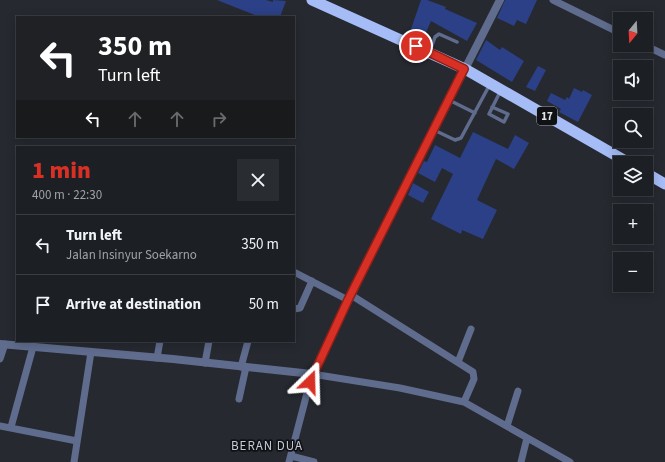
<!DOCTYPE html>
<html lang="en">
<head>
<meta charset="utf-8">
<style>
  :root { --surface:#1c1f24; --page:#292c31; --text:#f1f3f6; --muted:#a0a2a6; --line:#3a3d41; --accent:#d93025 }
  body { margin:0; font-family:"Source Sans 3",sans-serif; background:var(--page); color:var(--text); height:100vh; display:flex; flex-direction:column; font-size:15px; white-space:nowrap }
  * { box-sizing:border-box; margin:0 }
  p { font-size:13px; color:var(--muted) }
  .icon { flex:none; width:22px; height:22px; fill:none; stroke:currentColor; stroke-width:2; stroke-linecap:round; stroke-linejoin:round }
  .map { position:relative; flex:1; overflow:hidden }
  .sheet { position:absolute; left:16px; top:146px; width:279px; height:196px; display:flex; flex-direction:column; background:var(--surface); border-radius:0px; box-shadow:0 2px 10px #0003,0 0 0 1px var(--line) }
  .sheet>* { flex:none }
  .guide { position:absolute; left:16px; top:16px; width:279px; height:122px; border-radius:0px; box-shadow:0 2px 10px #0003,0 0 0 1px var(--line); background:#202124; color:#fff; overflow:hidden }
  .needle { width:26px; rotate:198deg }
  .tools { position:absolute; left:613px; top:12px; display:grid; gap:8px }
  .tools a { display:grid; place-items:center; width:40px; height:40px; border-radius:0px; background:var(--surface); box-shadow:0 2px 10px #0003,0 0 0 1px var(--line); font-size:20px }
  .pin { position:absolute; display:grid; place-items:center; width:34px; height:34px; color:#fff; margin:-17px; border:2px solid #fff; border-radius:50%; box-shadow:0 1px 4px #0007 }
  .me { position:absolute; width:44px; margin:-22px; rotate:22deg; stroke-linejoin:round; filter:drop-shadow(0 0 3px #0008) }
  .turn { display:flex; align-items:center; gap:14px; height:84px; padding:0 16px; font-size:18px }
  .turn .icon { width:52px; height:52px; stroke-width:2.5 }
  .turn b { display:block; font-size:28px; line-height:34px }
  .lanes { display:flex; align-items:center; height:38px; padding:0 16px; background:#0003; justify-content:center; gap:20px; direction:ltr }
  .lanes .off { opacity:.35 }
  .round { display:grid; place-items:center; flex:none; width:42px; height:42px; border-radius:0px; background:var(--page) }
  .headline { display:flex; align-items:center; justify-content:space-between; height:68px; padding:0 16px }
  h1 { font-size:24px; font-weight:800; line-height:30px; color:var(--accent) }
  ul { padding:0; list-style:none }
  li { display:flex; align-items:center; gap:12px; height:60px; padding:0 16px; border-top:1px solid var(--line) }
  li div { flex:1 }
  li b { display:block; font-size:15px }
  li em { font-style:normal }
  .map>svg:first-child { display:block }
</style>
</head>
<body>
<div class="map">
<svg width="665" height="462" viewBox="0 0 665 462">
  <rect width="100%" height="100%" fill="#262930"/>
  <!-- building -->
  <path fill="#2b4087" d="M217,0H266L273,2V0L286,1L280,17H260Z
    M421,0H427L446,7L445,9L477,23L467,41L431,21L424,37L410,32Z
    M505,0H537L526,24L517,20L514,26L497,18Z
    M486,40L500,50L502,47L524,61L512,82L476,60Z
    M538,66L546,70L535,91L526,87Z
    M574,88L582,92L583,90L592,95L578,122L559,112L561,109L547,101L551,93L565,100L567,97L569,99Z
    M473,132L508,149L515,135L529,143L514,169L496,159L477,200L497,210L483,239L462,230L461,234L431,219L453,174L442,168L435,182L418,173L424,161L427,162L435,145L460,158Z
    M413,183L429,192L423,203L408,195Z"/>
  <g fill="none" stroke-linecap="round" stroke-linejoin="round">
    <!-- service -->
    <path stroke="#5f6c8d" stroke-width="3.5" d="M430,51L435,37L439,34L457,42
      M449,100L475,113
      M492,107L508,114L504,122L489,114L500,92
      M434,130L455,140L461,138L489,86"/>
    <!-- minor -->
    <path stroke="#5f6c8d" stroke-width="7" d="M553,0L620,33
      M644,45L665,55
      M294,272L348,300
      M351,295L473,372L474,379L464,402
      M294,309L300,308L312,281
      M157,358L160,341
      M0,359L5,344
      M458,362L471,329
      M205,363L209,341
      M241,367L248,341
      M312,374L400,388L464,402L570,462
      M239,399L246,367
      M0,426L77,441
      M507,426L518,391
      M11,427L33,347
      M291,456L314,462
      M74,462L91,352
      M289,462L312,374L465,69
      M521,462L527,438"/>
    <!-- tertiary -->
    <path stroke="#5f6c8d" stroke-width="8" d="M465,69L500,0
      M0,344L173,359L312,374"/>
    <!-- trunk -->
    <path stroke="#a5bcf6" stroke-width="11" d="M312,0L465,69L629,163
      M646,173L665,184"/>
  </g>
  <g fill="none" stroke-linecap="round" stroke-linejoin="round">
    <defs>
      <path id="route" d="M310,382L348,300L464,69L416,46"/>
    </defs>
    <!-- route casing -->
    <use href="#route" stroke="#8d1f18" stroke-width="10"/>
    <!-- route -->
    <use href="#route" stroke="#d93025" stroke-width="7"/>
  </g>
  <g text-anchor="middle" stroke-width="3.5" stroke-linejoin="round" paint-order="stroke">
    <!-- shield labels -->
    <rect fill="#101115" stroke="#a4a5ab" stroke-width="1" x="537" y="107" width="20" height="18" rx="3"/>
    <g font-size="11" font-weight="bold" fill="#e3e5eb">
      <text x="547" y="120">17</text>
    </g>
    <!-- neighbourhood labels -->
    <g font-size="13" letter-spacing="1" fill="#c5c9d3" stroke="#101115">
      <text x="267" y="450">BERAN DUA</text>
    </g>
  </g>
</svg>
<div class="tools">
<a><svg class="needle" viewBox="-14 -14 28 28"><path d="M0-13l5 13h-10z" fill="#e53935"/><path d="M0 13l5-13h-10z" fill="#a0a2a6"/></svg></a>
<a><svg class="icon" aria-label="sound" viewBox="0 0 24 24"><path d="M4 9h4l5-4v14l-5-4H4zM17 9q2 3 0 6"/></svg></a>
<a><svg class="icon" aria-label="search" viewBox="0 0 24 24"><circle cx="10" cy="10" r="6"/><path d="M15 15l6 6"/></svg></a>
<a><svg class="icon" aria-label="layers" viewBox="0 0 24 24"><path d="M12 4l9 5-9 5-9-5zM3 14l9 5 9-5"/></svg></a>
<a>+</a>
<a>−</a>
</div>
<div class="pin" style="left:416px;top:46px;background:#d93025"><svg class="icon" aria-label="arrive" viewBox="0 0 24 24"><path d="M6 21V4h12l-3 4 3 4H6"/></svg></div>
<svg class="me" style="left:310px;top:382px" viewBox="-20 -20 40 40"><path d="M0-17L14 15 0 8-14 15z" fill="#d93025" stroke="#fff" stroke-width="4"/></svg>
<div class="guide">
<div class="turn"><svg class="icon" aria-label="left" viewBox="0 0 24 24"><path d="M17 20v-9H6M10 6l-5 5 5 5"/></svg><div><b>350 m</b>Turn left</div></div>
<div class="lanes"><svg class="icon" aria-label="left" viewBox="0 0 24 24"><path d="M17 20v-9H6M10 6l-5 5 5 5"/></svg><svg class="icon off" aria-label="ahead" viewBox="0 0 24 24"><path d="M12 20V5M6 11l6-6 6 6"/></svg><svg class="icon off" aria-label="ahead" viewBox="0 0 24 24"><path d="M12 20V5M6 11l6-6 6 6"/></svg><svg class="icon off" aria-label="right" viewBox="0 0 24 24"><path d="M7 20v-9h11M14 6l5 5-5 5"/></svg></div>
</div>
<section class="sheet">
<div class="headline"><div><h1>1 min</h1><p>400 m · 22:30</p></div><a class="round"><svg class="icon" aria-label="close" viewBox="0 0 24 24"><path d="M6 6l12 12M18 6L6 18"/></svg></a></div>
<ul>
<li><svg class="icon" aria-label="left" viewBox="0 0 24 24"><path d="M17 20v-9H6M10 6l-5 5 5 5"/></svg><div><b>Turn left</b><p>Jalan Insinyur Soekarno</p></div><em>350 m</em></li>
<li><svg class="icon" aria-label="arrive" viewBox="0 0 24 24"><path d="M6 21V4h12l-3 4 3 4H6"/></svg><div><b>Arrive at destination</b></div><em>50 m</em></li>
</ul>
</section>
</div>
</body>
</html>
